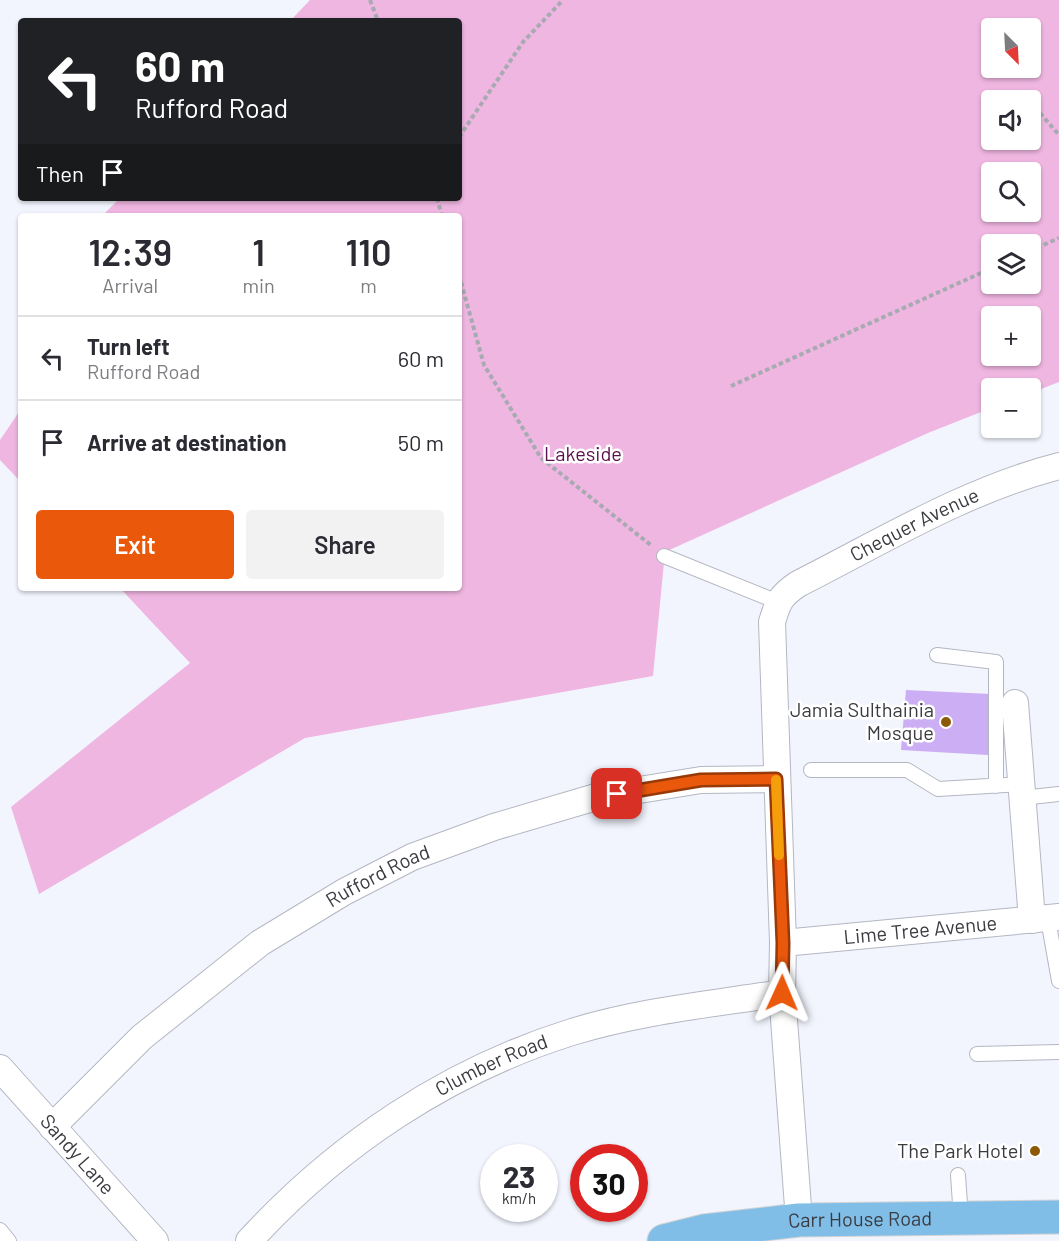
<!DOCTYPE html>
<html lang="en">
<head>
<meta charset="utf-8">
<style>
  :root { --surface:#fff; --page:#f2f2f3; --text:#2b2b33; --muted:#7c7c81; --line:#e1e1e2; --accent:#ea580c }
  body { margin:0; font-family:Barlow,sans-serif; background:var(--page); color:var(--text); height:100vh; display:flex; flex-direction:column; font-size:22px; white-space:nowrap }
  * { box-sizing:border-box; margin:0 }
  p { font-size:20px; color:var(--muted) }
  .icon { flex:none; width:33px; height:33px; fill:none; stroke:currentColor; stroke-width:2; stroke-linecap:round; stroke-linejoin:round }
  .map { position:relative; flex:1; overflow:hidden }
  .side { position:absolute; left:18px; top:213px; width:444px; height:378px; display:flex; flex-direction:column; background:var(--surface); border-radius:6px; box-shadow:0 2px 4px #0004 }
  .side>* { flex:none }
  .top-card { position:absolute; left:18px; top:18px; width:444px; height:183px; border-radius:6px; box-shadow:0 2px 4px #0004; background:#202124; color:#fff; overflow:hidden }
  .needle { width:39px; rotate:156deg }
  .buttons { position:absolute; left:981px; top:18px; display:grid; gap:12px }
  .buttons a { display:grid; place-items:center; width:60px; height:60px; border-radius:6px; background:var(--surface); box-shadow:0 2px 4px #0004; font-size:30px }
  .speed { position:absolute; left:480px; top:1144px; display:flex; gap:12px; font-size:30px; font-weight:700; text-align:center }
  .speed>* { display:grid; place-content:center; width:78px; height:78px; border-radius:50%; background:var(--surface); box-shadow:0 2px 4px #0004; line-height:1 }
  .speed small { font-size:15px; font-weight:400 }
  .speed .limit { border:9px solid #d22; background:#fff; color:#111 }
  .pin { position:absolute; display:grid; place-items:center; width:51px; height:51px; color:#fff; margin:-26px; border-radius:12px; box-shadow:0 3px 9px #0006 }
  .me { position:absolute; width:66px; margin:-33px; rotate:1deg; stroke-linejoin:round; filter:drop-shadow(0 0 4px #0008) }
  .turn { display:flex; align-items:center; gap:21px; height:126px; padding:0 18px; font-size:27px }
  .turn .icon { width:78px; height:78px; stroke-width:2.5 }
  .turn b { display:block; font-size:42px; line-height:51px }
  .then { display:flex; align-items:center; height:57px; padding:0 18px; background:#0003; gap:12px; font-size:22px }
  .eta { display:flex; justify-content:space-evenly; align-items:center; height:102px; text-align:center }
  .eta b { font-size:36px; font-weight:600; line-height:42px }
  .button { display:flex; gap:12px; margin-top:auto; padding:12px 18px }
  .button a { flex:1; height:69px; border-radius:6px; background:var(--accent); color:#fff; font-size:24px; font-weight:600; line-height:69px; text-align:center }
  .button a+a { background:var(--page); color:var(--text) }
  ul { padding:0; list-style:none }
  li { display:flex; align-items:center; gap:18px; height:84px; padding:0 18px; border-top:2px solid var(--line) }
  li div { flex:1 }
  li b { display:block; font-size:22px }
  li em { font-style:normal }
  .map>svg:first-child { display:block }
</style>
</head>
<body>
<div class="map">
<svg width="1059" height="1241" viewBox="0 0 1059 1241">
  <rect width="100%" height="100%" fill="#f2f5fe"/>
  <!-- green -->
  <path fill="#efb6e2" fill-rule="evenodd" d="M310,0H1059V382L1031,393L1030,388H992L991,408L928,433L665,552L653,676L305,738L39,894L11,807L190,663L120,588H459V216H102L120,198H459V21H290ZM992,28H1030V68H992ZM992,100H1030V140H992ZM992,172H1030V212H992ZM992,244H1030V284H992ZM992,316H1030V356H992Z
    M21,409V482L0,460V440Z"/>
  <!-- building -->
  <path fill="#cbaef4" d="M906,690L991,694L988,755L901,750Z"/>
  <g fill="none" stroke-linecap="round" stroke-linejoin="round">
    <defs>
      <path id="service" d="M664,556L778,602
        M937,655L996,662V786
        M811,770H907L938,789L1021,784
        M1022,798L1059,794
        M1048,919L1059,981
        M977,1054L1059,1052
        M958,1175L961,1218
        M0,1230L9,1241"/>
      <g id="minor">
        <path d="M1015,703L1032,920"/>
        <path id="s1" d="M783,943L1059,917"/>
        <path id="s2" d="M0,1068L155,1241"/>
        <path id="s3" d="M52,1127L142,1037L260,943L344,892L412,857L494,827L596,797L701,780L776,779"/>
        <path id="s4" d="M799,1220L782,993L783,943L772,622C778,602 780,596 798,584C883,541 966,490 1059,466"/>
        <path id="s5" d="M249,1241C337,1145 447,1071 572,1032C640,1011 712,1004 782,993"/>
      </g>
      <g id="trunk">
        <path id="s6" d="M664,1241L704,1231L799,1220L1059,1217"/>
      </g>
    </defs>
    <!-- service casing -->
    <use href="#service" stroke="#b4b7c2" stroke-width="16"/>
    <!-- minor casing -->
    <use href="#minor" stroke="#b4b7c2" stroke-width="28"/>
    <!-- trunk casing -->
    <use href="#trunk" stroke="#d4d4d5" stroke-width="35"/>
    <!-- path -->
    <path stroke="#a8aab1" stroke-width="4" stroke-dasharray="4.5 3" stroke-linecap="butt" d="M370,0L378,21
      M1040,113L1059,135
      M459,137L523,42L563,0
      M437,198L442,216
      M1030,251L1059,238
      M459,275L484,365L541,458L652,546
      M731,386L992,268"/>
    <!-- service -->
    <use href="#service" stroke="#fff" stroke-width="14"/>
    <!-- minor -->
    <use href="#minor" stroke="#fff" stroke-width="26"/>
    <!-- trunk -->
    <use href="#trunk" stroke="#80bee8" stroke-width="33"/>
  </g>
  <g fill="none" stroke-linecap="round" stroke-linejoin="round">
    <defs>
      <path id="route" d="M617,794L701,780L776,779L783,943L782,993"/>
    </defs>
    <!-- route casing -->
    <use href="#route" stroke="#983908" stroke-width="15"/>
    <!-- route -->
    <use href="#route" stroke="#ea580c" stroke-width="10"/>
    <!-- slow -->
    <path stroke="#f59e0b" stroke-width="10" d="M776,780L779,855"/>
  </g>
  <!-- markers -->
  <g fill="#8d5907" stroke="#fff" stroke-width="2">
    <circle cx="946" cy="722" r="6"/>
    <circle cx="1035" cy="1151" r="6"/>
  </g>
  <g text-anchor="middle" stroke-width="5" stroke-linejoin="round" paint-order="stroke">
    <!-- park labels -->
    <g font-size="20" fill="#5c0f50" stroke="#fff">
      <text x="583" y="461">Lakeside</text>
    </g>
    <!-- street labels -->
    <g font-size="20" fill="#3a3b40" stroke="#fff">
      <text dy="7" stroke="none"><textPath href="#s4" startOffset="777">Chequer Avenue</textPath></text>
      <text dy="7" stroke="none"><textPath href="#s3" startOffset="414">Rufford Road</textPath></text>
      <text dy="7" stroke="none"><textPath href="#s1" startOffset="138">Lime Tree Avenue</textPath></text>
      <text dy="7" stroke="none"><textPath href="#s5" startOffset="302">Clumber Road</textPath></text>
      <text dy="7" stroke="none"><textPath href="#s2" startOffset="116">Sandy Lane</textPath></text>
      <text dy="7" stroke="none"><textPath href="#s6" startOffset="198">Carr House Road</textPath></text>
    </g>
    <!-- poi labels -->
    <g font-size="20" fill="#3a3b40" stroke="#fff" text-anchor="end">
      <text x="934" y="717">Jamia Sulthainia<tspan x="934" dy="23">Mosque</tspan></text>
      <text x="1023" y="1158">The Park Hotel</text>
    </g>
  </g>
</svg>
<div class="buttons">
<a><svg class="needle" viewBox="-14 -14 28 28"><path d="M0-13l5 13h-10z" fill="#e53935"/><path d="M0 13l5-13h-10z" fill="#7c7c81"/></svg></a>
<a><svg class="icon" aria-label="sound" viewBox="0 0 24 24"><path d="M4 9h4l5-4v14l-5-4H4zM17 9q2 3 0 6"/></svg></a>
<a><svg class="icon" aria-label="search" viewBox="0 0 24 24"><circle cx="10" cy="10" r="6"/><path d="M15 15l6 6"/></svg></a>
<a><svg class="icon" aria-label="layers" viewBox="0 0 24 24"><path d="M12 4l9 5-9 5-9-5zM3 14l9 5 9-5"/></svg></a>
<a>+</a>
<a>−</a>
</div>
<div class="speed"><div>23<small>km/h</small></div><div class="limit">30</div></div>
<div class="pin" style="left:617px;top:794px;background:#d93025"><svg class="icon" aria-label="arrive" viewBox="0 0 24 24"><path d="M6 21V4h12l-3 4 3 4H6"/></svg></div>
<svg class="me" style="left:782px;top:993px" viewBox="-20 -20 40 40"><path d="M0-17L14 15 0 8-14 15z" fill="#ea580c" stroke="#fff" stroke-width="4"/></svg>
<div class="top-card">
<div class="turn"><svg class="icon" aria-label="left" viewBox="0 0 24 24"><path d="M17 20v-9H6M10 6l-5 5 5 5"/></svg><div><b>60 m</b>Rufford Road</div></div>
<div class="then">Then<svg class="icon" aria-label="arrive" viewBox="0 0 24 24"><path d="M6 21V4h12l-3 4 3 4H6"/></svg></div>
</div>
<section class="side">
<div class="eta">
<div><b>12:39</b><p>Arrival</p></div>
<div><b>1</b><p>min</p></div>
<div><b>110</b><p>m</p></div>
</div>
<ul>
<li><svg class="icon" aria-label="left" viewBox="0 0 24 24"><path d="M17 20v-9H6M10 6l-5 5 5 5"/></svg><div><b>Turn left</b><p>Rufford Road</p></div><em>60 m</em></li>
<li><svg class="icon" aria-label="arrive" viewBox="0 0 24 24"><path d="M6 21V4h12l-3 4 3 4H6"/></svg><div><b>Arrive at destination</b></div><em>50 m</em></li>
</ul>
<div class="button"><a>Exit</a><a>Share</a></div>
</section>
</div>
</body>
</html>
